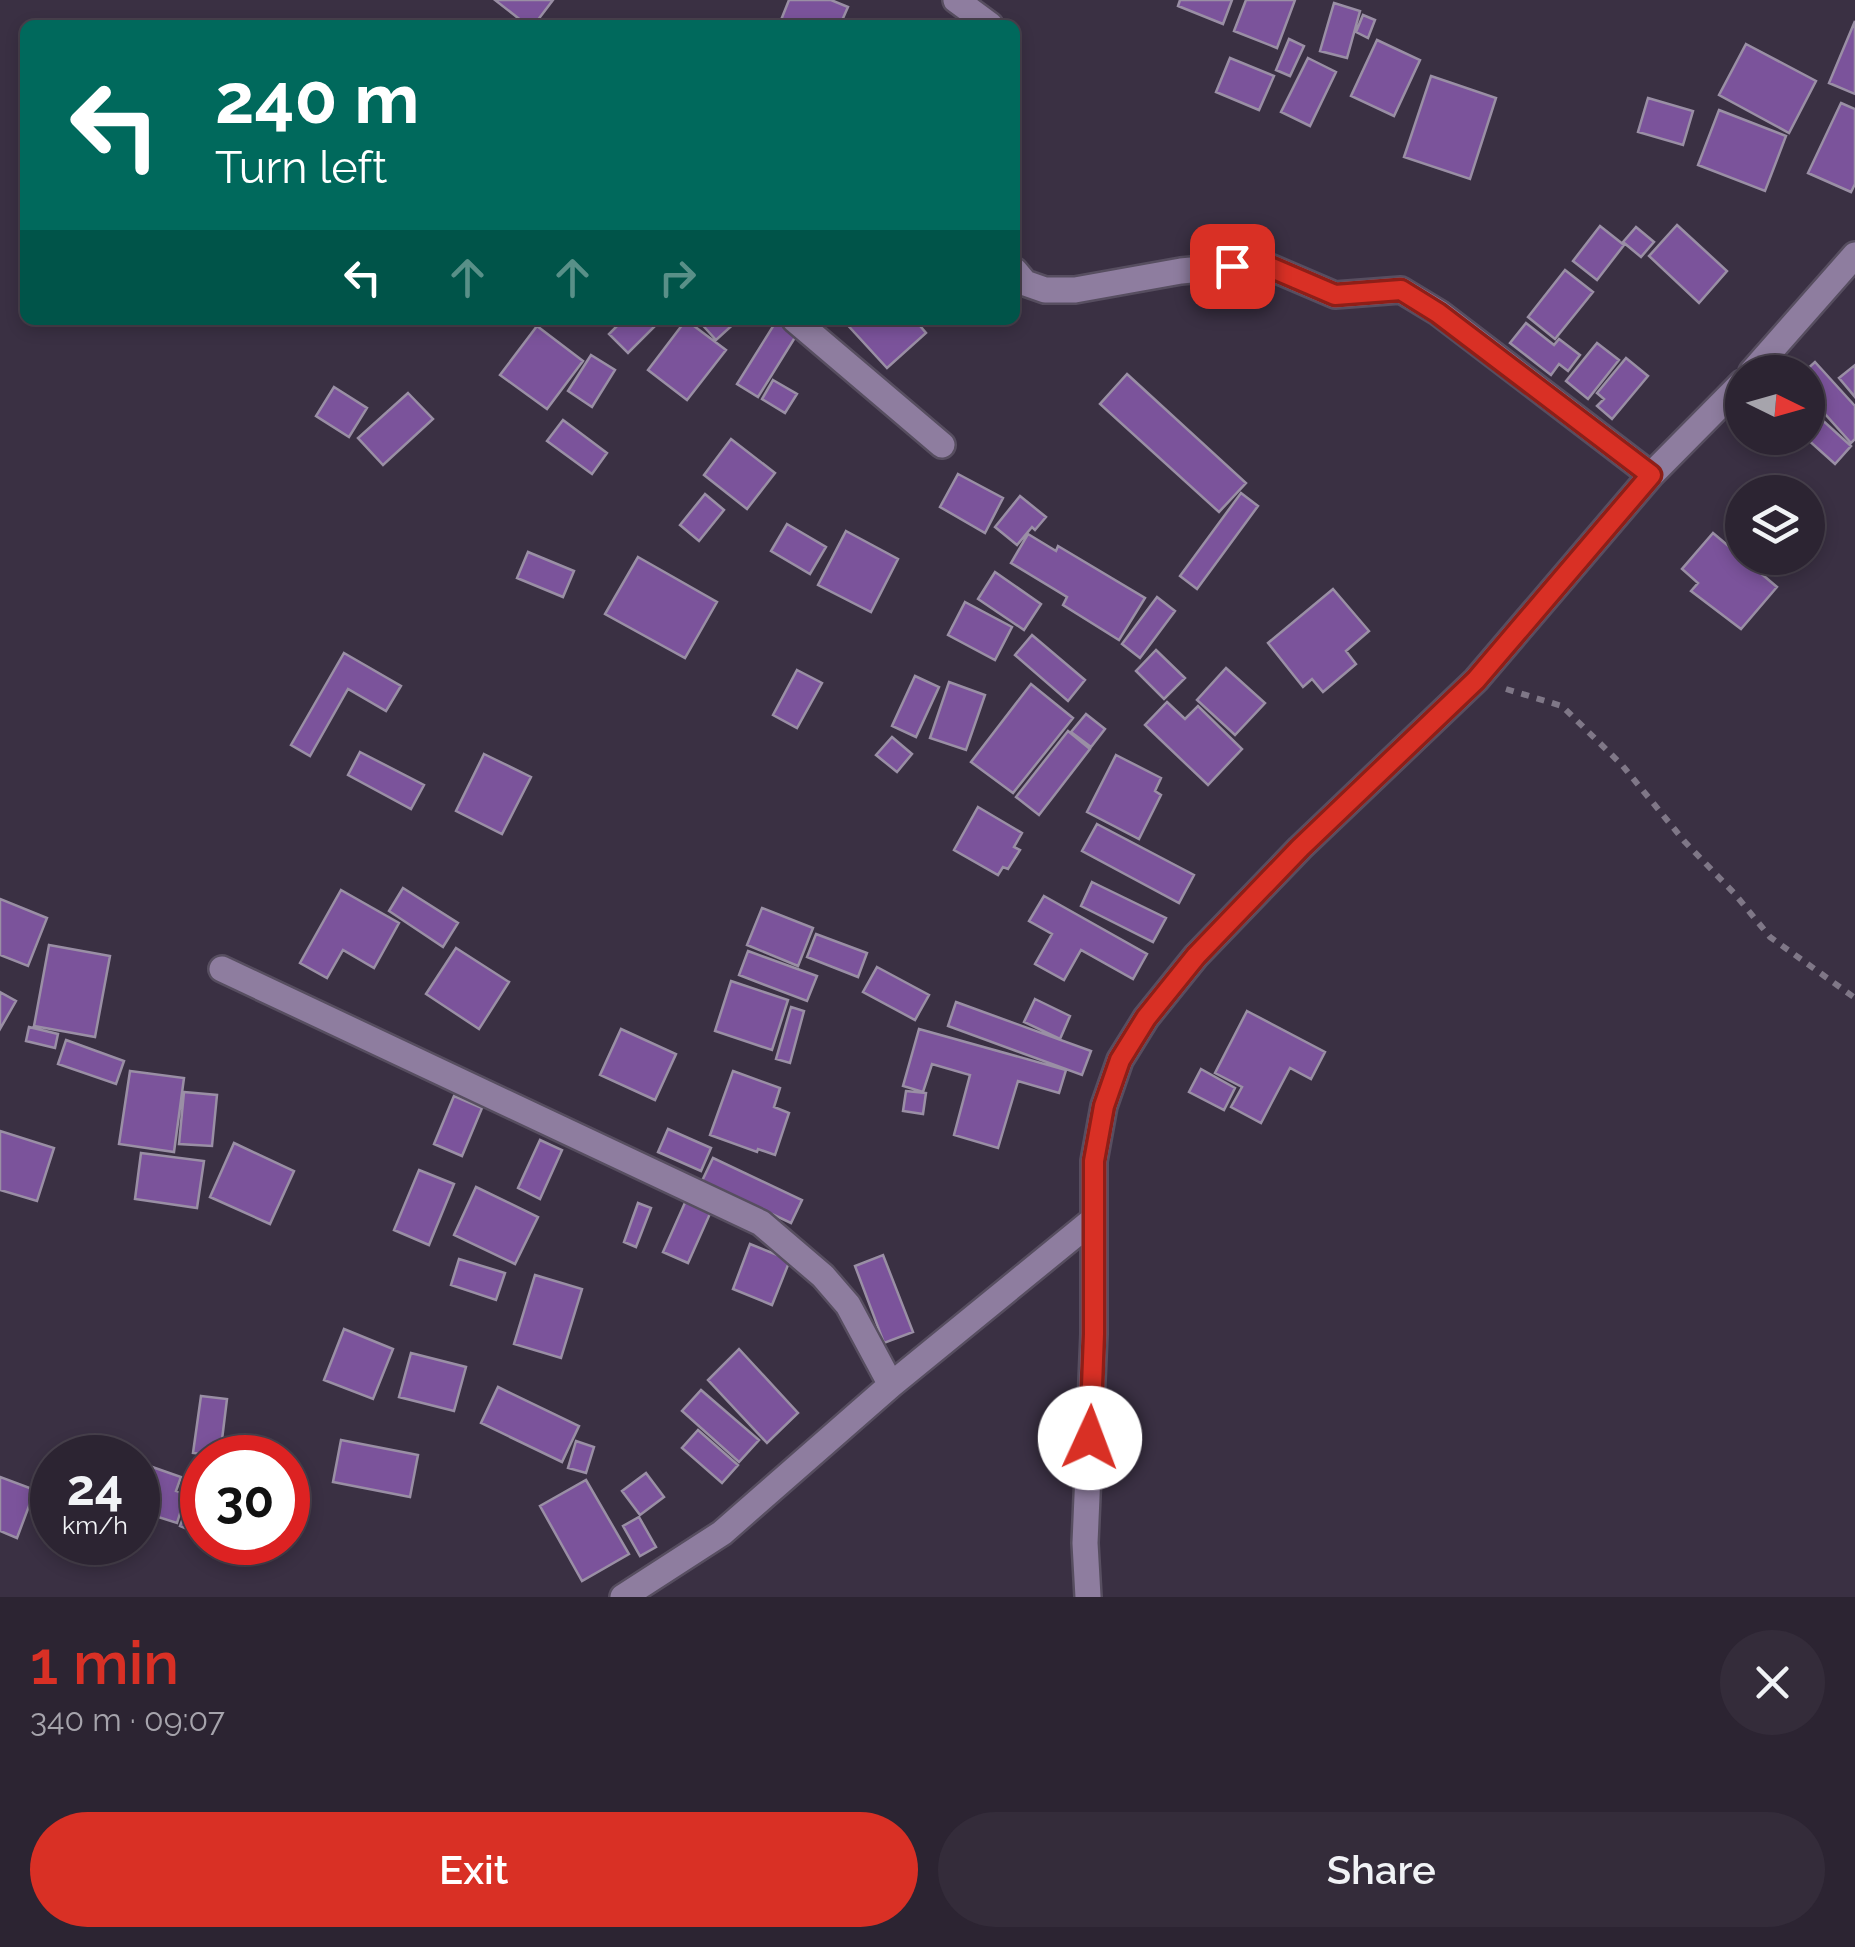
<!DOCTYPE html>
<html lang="en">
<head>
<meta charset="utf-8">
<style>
  :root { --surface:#2c2432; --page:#342c3a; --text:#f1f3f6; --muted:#a6a4ac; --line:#48414d; --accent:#d93025 }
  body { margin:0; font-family:Raleway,sans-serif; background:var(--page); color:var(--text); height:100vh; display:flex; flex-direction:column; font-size:38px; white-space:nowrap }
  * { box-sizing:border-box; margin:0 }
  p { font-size:32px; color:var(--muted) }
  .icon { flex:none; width:55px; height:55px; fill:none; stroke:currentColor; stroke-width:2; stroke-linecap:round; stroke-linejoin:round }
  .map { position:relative; height:1597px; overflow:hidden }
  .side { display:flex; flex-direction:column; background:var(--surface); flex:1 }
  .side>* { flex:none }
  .banner { position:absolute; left:20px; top:20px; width:1000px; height:305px; border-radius:15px; box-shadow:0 5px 15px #0003,0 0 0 2px var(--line); background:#00695c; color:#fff; overflow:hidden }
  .needle { width:65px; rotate:95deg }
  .controls { position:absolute; left:1725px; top:355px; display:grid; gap:20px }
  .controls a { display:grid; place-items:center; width:100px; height:100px; border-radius:50%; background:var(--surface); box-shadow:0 5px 15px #0003,0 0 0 2px var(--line); font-size:50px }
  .speed { position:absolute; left:30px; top:1435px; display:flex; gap:20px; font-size:50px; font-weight:700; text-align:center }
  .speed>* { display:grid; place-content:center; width:130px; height:130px; border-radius:50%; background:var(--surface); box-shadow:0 5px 15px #0003,0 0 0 2px var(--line); line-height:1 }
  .speed small { font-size:25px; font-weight:400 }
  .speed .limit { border:15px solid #d22; background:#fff; color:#111 }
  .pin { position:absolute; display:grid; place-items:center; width:85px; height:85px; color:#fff; margin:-42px; border-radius:20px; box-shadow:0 5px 15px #0006 }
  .me { position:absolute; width:110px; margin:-55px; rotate:2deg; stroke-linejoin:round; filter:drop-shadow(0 0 8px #0008) }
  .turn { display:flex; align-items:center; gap:35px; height:210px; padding:0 30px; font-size:45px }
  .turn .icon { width:130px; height:130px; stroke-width:2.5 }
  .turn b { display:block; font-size:70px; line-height:85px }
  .lanes { display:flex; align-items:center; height:95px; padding:0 30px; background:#0003; justify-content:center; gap:50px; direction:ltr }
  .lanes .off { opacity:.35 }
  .round { display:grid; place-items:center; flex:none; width:105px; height:105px; border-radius:52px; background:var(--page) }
  .head { display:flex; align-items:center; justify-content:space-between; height:170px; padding:0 30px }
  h1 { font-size:60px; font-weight:600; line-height:75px; color:var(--accent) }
  .button { display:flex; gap:20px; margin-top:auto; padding:20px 30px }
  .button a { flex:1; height:115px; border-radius:60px; background:var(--accent); color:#fff; font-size:40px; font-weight:600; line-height:115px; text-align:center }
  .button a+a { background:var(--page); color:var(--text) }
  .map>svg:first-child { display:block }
</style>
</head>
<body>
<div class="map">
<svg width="1855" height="1597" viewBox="0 0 1855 1597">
  <rect width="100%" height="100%" fill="#3a3043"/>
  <!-- building -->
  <path fill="#7b539b" stroke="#9a8fa5" stroke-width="2.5" d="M495,0H553L534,25H527Z
    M789,0H831L848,7L840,25H779Z
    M1180,0H1232L1223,24L1178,6Z
    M1246,0H1295L1277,48L1234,31Z
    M1334,3L1360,11L1347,58L1320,51Z
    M1363,15L1375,20L1368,38L1356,32Z
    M1855,21V94L1829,83Z
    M1289,39L1304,46L1290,76L1276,70Z
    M1377,40L1420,60L1394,116L1351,96Z
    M1746,44L1816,81L1789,133L1719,95Z
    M1230,58L1274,76L1259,110L1216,92Z
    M1308,58L1336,72L1310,126L1281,112Z
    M1431,76L1496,98L1470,179L1404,157Z
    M1648,98L1693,111L1683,145L1638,132Z
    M1841,103L1855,109V184L1851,192L1808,173Z
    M1719,110L1786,136L1765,191L1698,165Z
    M1677,225L1727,271L1699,303L1649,256Z
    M1600,226L1624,245L1597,280L1573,261Z
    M1636,227L1654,242L1641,257L1623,242Z
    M1565,270L1593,292L1555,339L1528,317Z
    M623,320H661L628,353L609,334Z
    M686,320L726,350L687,400L648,370Z
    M698,320H738L716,340Z
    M777,320L799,331L758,397L737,384Z
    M843,320H915L926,333L887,368Z
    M1526,323L1554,345L1559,339L1580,355L1568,371L1559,364L1551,375L1510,343Z
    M537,326L583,361L547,409L500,375Z
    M1597,343L1619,360L1588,399L1566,381Z
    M591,355L615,370L592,407L568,391Z
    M1626,358L1648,376L1612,419L1597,406L1604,399L1597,393Z
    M1815,362L1855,406V439L1851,443L1808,395V372H1804Z
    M1855,365V397L1839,378Z
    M1127,374L1246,483L1219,512L1100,404Z
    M773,380L797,394L785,413L762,399Z
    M334,387L367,408L349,437L316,416Z
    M408,393L433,419L383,465L358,438Z
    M1808,407L1851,446L1835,464L1806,438Z
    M563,420L607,453L592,474L547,441Z
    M731,439L775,473L747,509L704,475Z
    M958,474L1003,498L985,533L940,507Z
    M1241,493L1258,506L1197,589L1180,576Z
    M705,494L724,510L699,541L680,525Z
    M1020,496L1046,517L1035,530L1032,527L1017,545L995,527Z
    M787,524L826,547L810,574L771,551Z
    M846,531L898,559L871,612L818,585Z
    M1713,533L1777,587L1741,629L1691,591L1698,583L1682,569Z
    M1028,534L1056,551L1058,546L1145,598L1119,640L1063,605L1067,597L1011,563Z
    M528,552L574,571L563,597L517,578Z
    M638,557L717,602L685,658L605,614Z
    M995,572L1041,604L1024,630L978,599Z
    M1333,589L1369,631L1346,651L1356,664L1323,692L1312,679L1303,687L1268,643Z
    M1157,597L1175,611L1140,658L1122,644Z
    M965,602L1012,627L995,660L948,635Z
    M1032,635L1085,680L1068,701L1015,655Z
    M1156,650L1185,678L1164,699L1136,671Z
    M344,653L401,686L386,711L348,689L310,756L291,745Z
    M1226,668L1265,703L1235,735L1197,700Z
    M797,670L822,683L797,728L773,715Z
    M915,676L939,687L916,737L892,726Z
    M949,682L985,695L966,750L930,738Z
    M1031,684L1073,718L1013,793L971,762Z
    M1167,702L1185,719L1198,706L1242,749L1208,785L1145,725Z
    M1086,714L1105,729L1091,747L1071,732Z
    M1068,731L1090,749L1039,815L1016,797Z
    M892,737L912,754L897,772L876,755Z
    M360,752L424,785L411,809L348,775Z
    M484,754L531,777L502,834L456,811Z
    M1116,755L1161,778L1155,791L1161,795L1139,839L1087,812Z
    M978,807L1022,833L1014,847L1020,850L1008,869L1003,867L998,875L954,850Z
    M1097,824L1194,875L1179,903L1082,851Z
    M1092,882L1166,918L1153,942L1081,906Z
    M403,888L458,923L443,947L389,911Z
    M341,890L399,923L374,968L343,950L327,978L300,963Z
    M1044,896L1147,954L1133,979L1081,950L1064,980L1035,964L1052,934L1029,921Z
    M0,899L47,918L28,966L0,955Z
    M762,908L813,928L798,966L747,945Z
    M816,934L867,953L858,977L807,957Z
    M49,945L110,956L95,1037L34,1026Z
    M456,948L509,982L479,1029L426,994Z
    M748,951L817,976L807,1001L739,975Z
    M877,967L929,995L915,1020L863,992Z
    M731,981L788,1000L772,1050L715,1031Z
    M0,992L16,1001L0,1029Z
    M1035,999L1070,1016L1060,1039L1024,1022Z
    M956,1002L1091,1051L1082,1075L948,1026Z
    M791,1007L804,1011L790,1063L776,1059Z
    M1247,1011L1325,1052L1311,1079L1290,1068L1261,1123L1231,1107L1242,1087L1215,1073Z
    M29,1027L58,1034L55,1048L26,1041Z
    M621,1029L676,1054L655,1100L600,1075Z
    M919,1029L1066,1070L1059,1093L1018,1081L998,1148L954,1135L970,1075L932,1064L923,1092L903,1086Z
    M66,1040L124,1061L116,1084L58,1064Z
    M1201,1069L1235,1088L1224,1110L1189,1092Z
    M130,1071L184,1078L174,1152L119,1144Z
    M733,1071L780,1088L774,1107L789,1113L775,1155L758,1149L757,1152L710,1135Z
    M906,1091L926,1093L923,1114L903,1111Z
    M184,1092L217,1095L212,1146L179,1144Z
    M454,1096L482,1108L462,1156L434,1144Z
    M668,1129L711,1148L701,1171L658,1152Z
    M0,1131L54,1148L37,1201L0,1190Z
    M540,1140L562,1150L540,1199L518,1188Z
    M234,1143L294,1171L270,1224L210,1197Z
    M141,1153L204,1161L197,1208L135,1199Z
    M713,1158L802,1200L791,1223L702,1181Z
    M419,1170L454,1184L429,1245L394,1230Z
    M476,1187L538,1217L515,1264L454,1235Z
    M688,1196L713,1207L688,1263L663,1252Z
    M638,1203L651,1208L636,1247L624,1242Z
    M750,1244L790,1260L772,1305L733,1289Z
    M883,1255L913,1332L884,1343L855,1266Z
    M459,1259L505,1273L496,1300L451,1285Z
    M535,1275L582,1289L561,1358L514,1344Z
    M344,1329L393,1349L373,1399L324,1380Z
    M739,1349L798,1413L767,1443L708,1380Z
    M411,1353L466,1367L454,1411L399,1397Z
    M498,1387L579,1426L562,1462L481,1423Z
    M701,1390L759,1440L739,1462L682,1411Z
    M201,1396L227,1399L220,1456L193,1453Z
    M698,1430L738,1465L722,1483L682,1448Z
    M341,1440L418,1455L410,1497L333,1482Z
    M576,1441L594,1447L586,1473L568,1468Z
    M138,1462L181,1477L176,1491L186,1494L177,1523L152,1515L144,1536L138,1534Z
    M646,1473L664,1497L640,1515L622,1491Z
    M0,1477L35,1490L17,1538L0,1531Z
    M586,1480L629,1554L582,1581L540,1506Z
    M192,1495L202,1499V1535L180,1526Z
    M639,1517L656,1547L640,1556L623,1526Z"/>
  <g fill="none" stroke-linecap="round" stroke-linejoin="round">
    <defs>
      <path id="minor" d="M956,0L990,25
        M1015,271L1025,283L1045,290H1075L1181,271L1233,266L1272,268L1335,295L1401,290L1439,313L1651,475
        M795,320L942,445
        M1752,372L1855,255
        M222,969L761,1223L823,1276L848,1305L891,1385
        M623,1597L722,1533L891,1385L1093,1220
        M1088,1597L1085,1543L1094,1334V1161L1104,1106L1120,1060L1146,1018L1196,956L1300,848L1476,680L1651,475L1742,383"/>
    </defs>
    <!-- minor casing -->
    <use href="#minor" stroke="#574e60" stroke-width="30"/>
    <!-- path -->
    <path stroke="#7f7787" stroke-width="6" stroke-dasharray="8 8" stroke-linecap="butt" d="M1506,689L1562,706L1622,765L1685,842L1734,893L1770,937L1855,998"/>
    <!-- minor -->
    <use href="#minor" stroke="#8e7d9f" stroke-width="25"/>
  </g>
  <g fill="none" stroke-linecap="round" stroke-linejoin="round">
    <defs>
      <path id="route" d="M1090,1438L1094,1334V1161L1104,1106L1120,1060L1146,1018L1196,956L1300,848L1476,680L1651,475L1438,313L1401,290L1335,295L1272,268L1232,266"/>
    </defs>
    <!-- route casing -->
    <use href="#route" stroke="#8d1f18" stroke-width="25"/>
    <!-- route -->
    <use href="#route" stroke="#d93025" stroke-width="18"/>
  </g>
</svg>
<div class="controls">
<a><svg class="needle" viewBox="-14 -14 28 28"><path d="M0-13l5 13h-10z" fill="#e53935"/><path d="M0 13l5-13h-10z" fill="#a6a4ac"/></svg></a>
<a><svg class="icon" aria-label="layers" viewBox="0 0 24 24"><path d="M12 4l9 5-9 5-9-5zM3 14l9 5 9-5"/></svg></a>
</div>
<div class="speed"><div>24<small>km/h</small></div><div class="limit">30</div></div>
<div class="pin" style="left:1232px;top:266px;background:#d93025"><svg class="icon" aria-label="arrive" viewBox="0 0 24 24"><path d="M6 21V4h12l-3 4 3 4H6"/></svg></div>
<svg class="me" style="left:1090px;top:1438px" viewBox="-20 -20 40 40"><circle r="19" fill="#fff"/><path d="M0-13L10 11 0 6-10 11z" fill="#d93025"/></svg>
<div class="banner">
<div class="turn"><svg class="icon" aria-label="left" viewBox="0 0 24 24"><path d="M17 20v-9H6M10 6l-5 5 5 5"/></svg><div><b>240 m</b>Turn left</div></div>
<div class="lanes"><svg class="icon" aria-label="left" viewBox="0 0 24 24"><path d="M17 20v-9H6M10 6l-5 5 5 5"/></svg><svg class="icon off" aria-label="ahead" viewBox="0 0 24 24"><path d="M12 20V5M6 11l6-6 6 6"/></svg><svg class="icon off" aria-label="ahead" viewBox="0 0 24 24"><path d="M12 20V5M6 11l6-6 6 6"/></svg><svg class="icon off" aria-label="right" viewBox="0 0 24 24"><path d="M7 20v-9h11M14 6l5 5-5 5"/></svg></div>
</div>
</div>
<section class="side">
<div class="head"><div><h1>1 min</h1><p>340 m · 09:07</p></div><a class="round"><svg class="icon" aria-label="close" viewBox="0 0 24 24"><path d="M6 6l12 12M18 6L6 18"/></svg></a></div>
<div class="button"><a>Exit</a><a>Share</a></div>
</section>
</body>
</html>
